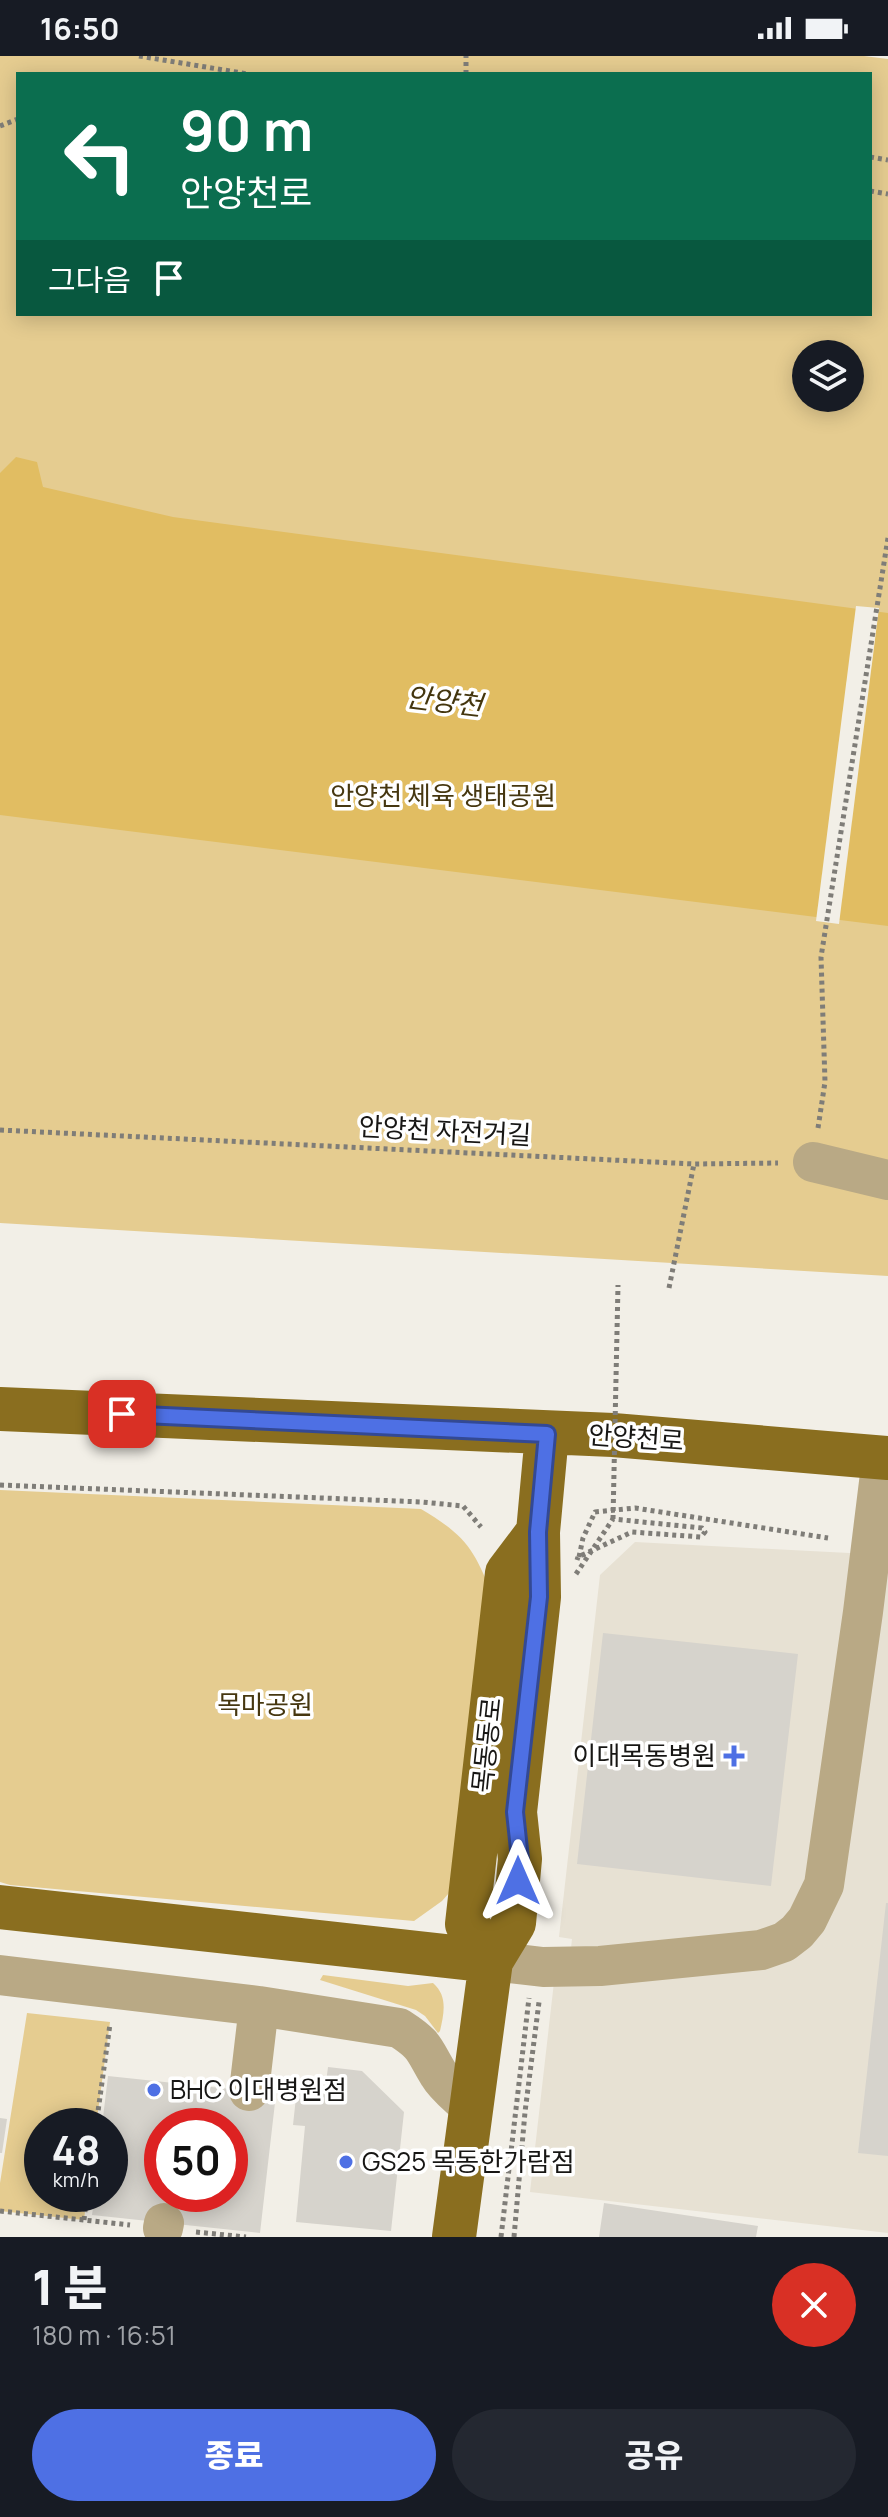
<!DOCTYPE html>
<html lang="ko">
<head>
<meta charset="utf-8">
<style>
  :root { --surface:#171b24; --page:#242831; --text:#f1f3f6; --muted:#9ea1a6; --accent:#4e70e4 }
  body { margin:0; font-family:Manrope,"Noto Sans KR",sans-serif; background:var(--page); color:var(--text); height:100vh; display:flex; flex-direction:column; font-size:30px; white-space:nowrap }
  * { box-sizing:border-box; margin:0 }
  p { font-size:26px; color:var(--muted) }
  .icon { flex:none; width:44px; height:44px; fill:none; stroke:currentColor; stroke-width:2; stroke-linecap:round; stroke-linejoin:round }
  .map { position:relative; height:2181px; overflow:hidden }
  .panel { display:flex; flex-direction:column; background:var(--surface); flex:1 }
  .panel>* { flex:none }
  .hud { position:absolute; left:16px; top:16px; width:856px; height:244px; border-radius:0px; box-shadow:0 4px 20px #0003; background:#0b6e4f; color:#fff; overflow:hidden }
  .buttons { position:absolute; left:792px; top:284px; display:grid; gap:16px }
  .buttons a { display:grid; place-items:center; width:72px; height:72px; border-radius:50%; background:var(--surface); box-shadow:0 4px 20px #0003; font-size:40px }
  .speed { position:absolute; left:24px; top:2052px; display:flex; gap:16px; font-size:40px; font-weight:700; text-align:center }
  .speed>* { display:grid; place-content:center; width:104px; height:104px; border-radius:50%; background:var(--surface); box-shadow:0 4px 20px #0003; line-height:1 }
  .speed small { font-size:20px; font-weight:400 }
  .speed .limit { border:12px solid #d22; background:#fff; color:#111 }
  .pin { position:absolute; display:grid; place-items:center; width:68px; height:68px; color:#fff; margin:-34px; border-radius:16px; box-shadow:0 4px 12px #0006 }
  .me { position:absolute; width:88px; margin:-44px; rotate:0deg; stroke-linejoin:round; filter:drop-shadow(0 0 6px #0008) }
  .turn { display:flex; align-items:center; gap:28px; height:168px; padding:0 32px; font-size:36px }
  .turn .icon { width:104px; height:104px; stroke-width:2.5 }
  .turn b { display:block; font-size:56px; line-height:68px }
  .then { display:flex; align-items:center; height:76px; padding:0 32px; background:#0003; gap:16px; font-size:30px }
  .round { display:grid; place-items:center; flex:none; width:84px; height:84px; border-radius:42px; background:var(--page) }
  .summary { display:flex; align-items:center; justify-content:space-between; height:136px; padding:0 32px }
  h1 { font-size:48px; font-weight:800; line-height:60px }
  .button { display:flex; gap:16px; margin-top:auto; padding:16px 32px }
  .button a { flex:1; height:92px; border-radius:48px; background:var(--accent); color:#fff; font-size:32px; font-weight:800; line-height:92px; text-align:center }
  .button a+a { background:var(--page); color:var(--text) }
  .status { display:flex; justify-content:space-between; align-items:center; height:56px; padding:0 40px; background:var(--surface); direction:ltr }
  .status svg { height:22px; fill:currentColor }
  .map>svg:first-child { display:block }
</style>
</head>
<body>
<div class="status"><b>16:50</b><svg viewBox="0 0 49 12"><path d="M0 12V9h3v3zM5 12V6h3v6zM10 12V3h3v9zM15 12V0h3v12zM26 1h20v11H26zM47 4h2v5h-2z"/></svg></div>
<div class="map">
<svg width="888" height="2181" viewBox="0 0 888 2181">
  <rect width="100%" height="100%" fill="#f2efe7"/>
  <!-- built -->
  <path fill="#e7e1d3" d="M635,1486L888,1499V2177L530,2136L558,1891L571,1892L572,1883L559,1881L600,1519Z"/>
  <!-- green -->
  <path fill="#e5cc90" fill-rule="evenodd" d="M0,0H864L888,3V1220L0,1167ZM18,18H870V258H18ZM806,298H850V342H806Z
    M0,1434L421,1453C468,1481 474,1494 494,1543L463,1821L442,1845L414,1865L10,1829L0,1826Z
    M323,1919L408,1930L433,1927C448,1940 444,1957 440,1975L438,1977L425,1960L416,1954L320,1924Z
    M27,1957L110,1966L96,2070H42V2138H87L84,2164L0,2155V2127Z"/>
  <!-- water -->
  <path fill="#e1bd62" d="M16,401L37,406L43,431L173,461L888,557V870L0,759V417Z"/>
  <!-- pier -->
  <path fill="#f2efe7" d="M856,550L879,552L839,868L816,865Z"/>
  <!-- building -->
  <path fill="#d6d3cc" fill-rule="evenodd" d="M603,1577L798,1598L771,1830L577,1808Z
    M886,1847H888V2100L858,2097Z
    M328,2011L362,2015L404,2056L391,2175L296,2166L305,2070L293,2069L297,2032L325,2034Z
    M108,2020L276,2038L260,2177L92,2159L95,2138H110V2070H102ZM162,2070H230V2138H162Z
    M0,2062L7,2063L2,2097H0Z
    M604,2147L758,2170L756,2181H599Z"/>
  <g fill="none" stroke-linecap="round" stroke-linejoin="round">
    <!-- path -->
    <path stroke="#7f7d78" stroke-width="5" stroke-dasharray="4 4" stroke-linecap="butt" d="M139,0L248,18
      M466,18V0
      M0,70L18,63
      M870,101L888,104
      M870,135L888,138
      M818,1072L825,1026L821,901L888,482
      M0,1074L694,1108L778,1107
      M669,1232L694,1108
      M0,1429L422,1446L463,1450L481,1471
      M579,1501L583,1482L595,1456L635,1452L828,1482
      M576,1518L613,1463L702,1472L705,1476L701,1481L632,1476L578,1501L577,1504
      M96,2070L110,1968
      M0,2155L130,2169
      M84,2164L87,2138
      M196,2176L246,2181
      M501,2181L529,1942
      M514,2181L525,2056L539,1946"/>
    <!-- minor -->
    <path stroke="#b9a985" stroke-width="40" d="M813,1106L888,1124
      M491,1905L543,1911L600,1910L761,1894L784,1886L797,1876L807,1864L824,1829L863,1556L882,1402
      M0,1919L259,1950L399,1972C427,1990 423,1993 439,2019C446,2031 460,2041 470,2051
      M249,2035L259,1950
      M163,2172L164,2167"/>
    <!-- major -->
    <path stroke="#8a6e1f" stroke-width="44" d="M0,1353L613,1379L888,1402
      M0,1851L491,1905
      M491,1905L467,1868L507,1517L538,1476
      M454,2181L491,1905L514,1867L520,1803L515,1756L539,1541L538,1476L547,1378"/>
    <!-- path-bridge -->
    <path stroke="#7f7d78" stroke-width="5" stroke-dasharray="4 4" stroke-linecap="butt" d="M613,1463L618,1229"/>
  </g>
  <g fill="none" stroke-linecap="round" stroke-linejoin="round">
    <defs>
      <path id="route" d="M122,1358L547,1378L538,1476L539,1541L515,1756L520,1803L518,1825"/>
    </defs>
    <!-- route casing -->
    <use href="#route" stroke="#334994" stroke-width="20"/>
    <!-- route -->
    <use href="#route" stroke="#4e70e4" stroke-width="14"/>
  </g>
  <!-- markers -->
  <g fill="#4e70e4" stroke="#fff" stroke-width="3">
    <path d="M730 1688h8v8h8v8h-8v8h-8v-8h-8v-8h8z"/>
    <circle cx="154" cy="2034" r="8"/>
    <circle cx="346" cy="2106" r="8"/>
  </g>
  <g text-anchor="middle" stroke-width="7" stroke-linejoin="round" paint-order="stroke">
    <!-- park labels -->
    <g font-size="26" fill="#463710" stroke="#fff">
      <text x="443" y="749">안양천 체육 생태공원</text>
      <text x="265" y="1658">목마공원</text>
    </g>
    <!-- street labels -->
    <g font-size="26" fill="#171614" stroke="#fff">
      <text transform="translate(445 1075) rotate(3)" y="9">안양천 자전거길</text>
      <text transform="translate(636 1382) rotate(4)" y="9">안양천로</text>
      <text transform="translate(487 1689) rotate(-84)" y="9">목동동로</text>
    </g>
    <!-- poi labels -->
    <g font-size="26" fill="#171614" stroke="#fff" text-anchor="start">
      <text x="716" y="1709" text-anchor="end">이대목동병원</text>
      <text x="170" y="2043">BHC 이대병원점</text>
      <text x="362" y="2115">GS25 목동한가람점</text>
    </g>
    <!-- water labels -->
    <g font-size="28" font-style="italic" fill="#44360e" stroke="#fff">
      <text transform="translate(444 645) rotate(7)" y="10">안양천</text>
    </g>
  </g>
</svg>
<div class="buttons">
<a><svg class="icon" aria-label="layers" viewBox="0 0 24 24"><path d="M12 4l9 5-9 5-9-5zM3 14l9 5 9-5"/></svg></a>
</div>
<div class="speed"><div>48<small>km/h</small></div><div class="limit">50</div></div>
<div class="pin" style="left:122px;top:1358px;background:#d93025"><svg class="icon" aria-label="arrive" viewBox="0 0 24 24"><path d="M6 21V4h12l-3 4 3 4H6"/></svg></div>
<svg class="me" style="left:518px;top:1825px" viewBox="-20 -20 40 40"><path d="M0-17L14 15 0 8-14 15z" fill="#4e70e4" stroke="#fff" stroke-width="4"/></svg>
<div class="hud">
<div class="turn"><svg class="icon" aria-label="left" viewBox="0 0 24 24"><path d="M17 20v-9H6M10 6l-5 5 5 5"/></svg><div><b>90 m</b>안양천로</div></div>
<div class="then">그다음<svg class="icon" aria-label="arrive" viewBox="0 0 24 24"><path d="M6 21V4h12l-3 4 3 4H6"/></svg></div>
</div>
</div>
<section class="panel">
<div class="summary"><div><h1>1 분</h1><p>180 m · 16:51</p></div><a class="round" style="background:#d93025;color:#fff"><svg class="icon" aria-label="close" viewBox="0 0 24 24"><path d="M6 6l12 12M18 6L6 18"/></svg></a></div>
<div class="button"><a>종료</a><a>공유</a></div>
</section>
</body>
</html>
